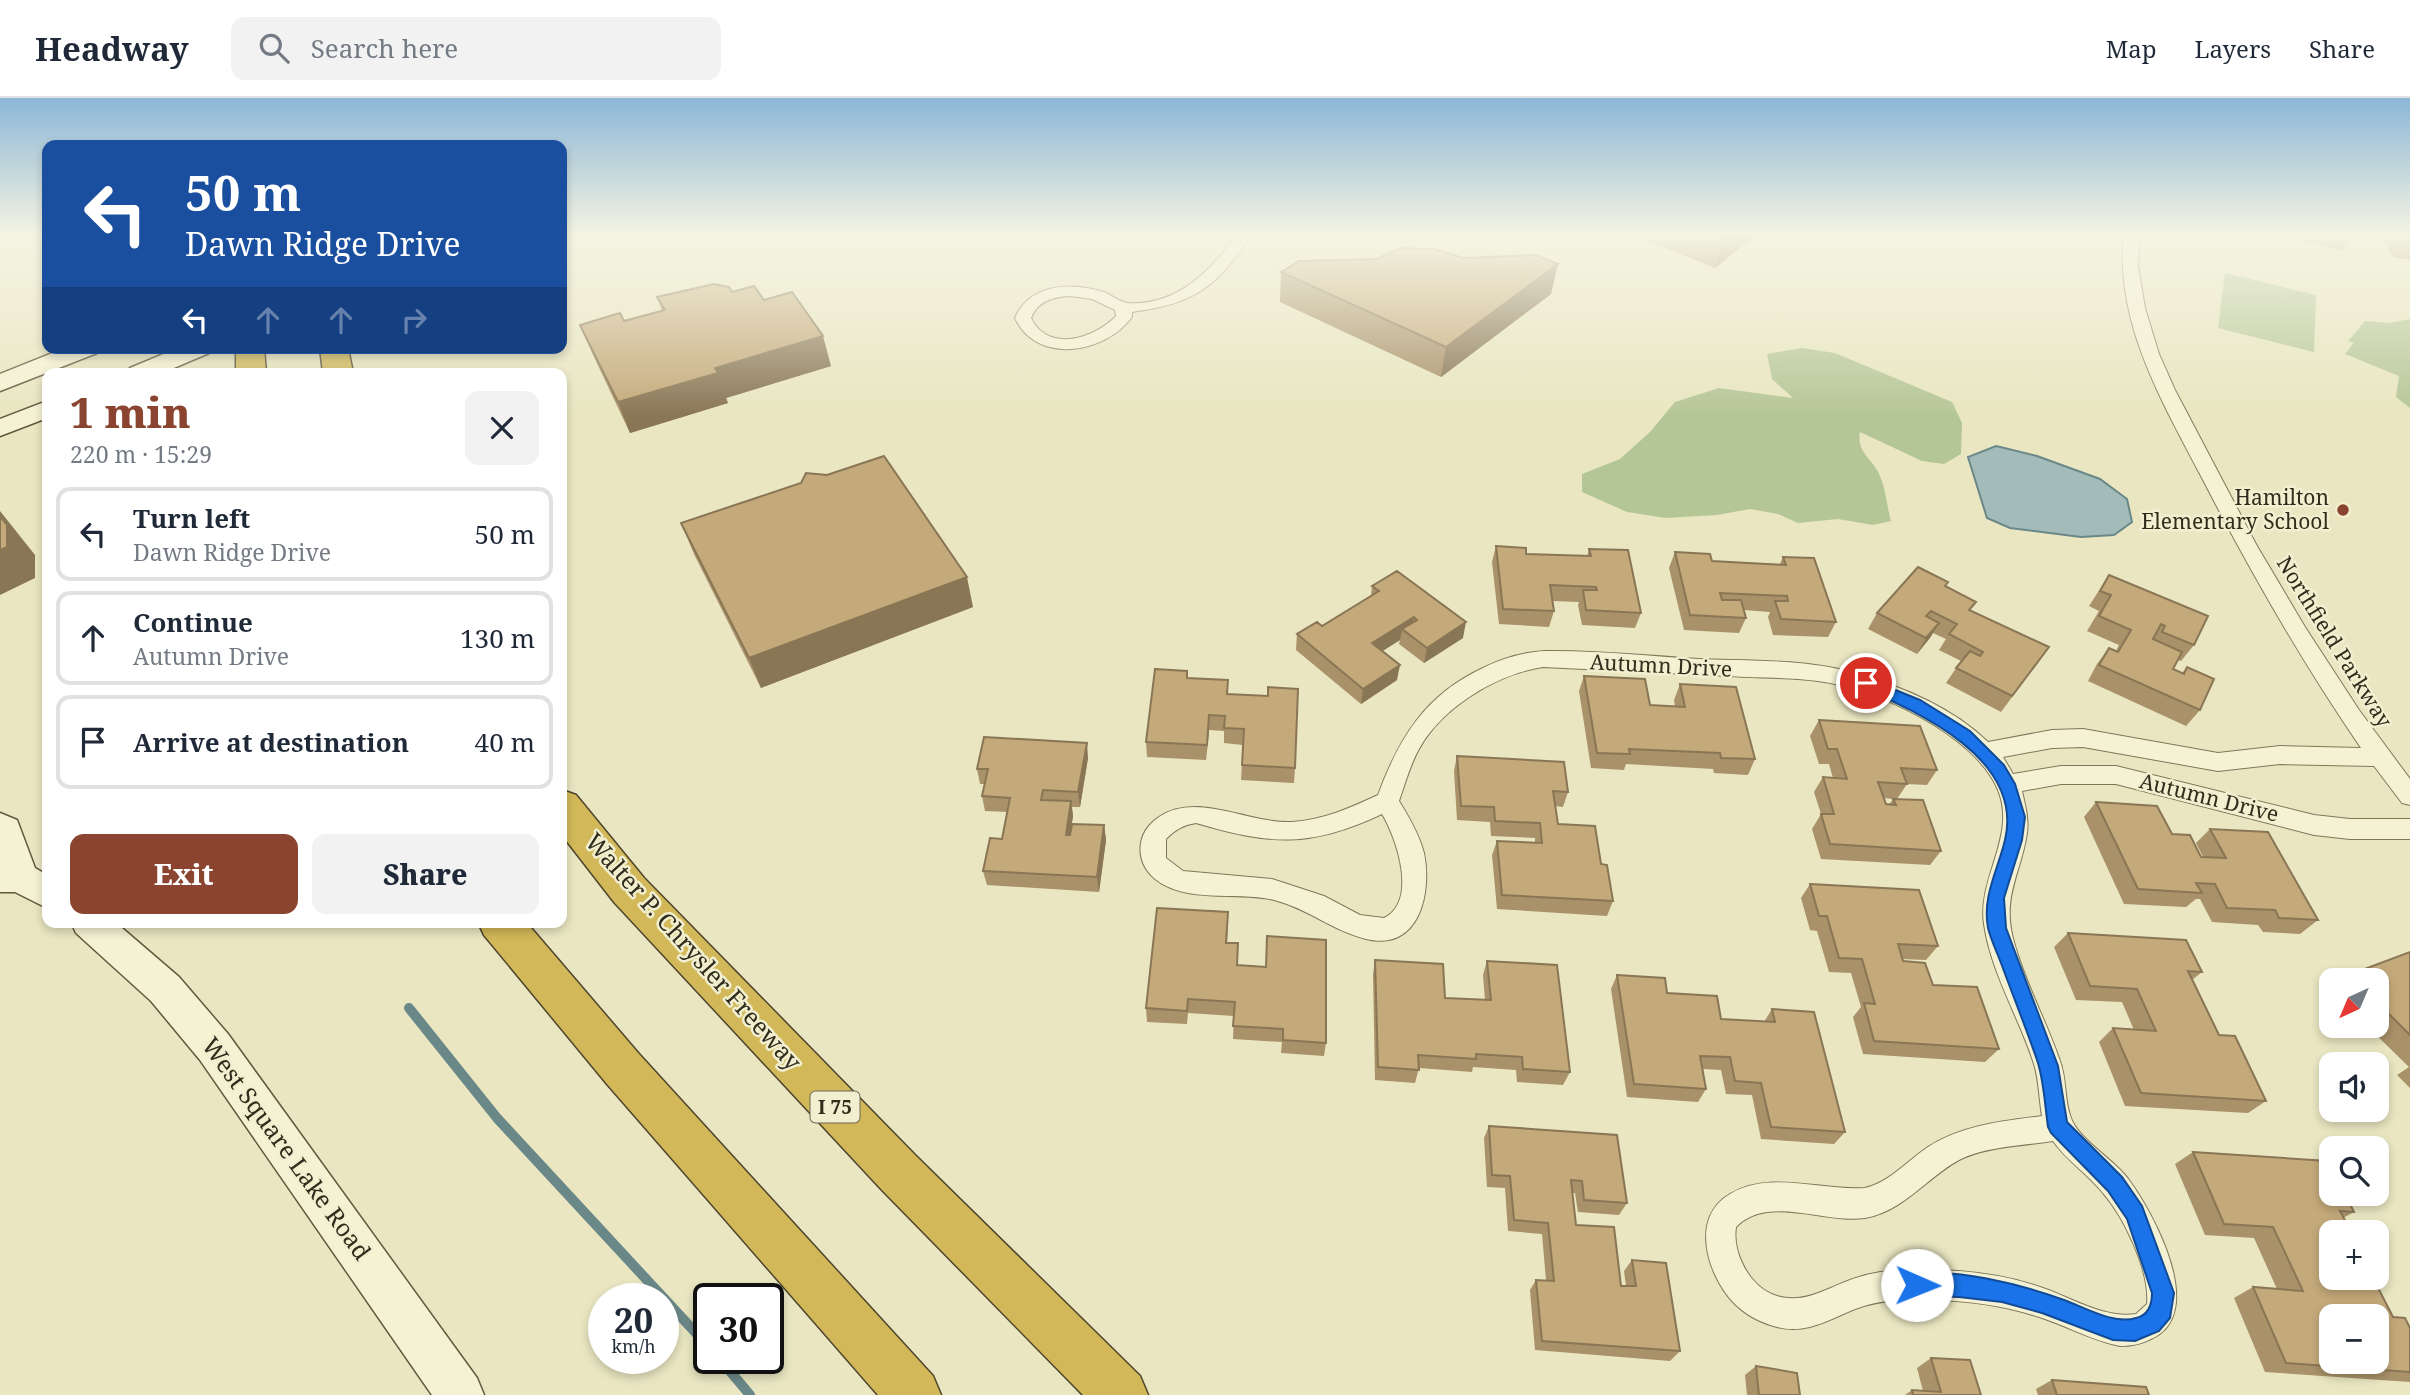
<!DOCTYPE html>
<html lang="en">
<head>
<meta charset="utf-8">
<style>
  :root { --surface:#fff; --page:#f2f2f3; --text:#1f2937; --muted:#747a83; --line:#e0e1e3; --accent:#8a4430 }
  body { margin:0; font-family:"Noto Serif",serif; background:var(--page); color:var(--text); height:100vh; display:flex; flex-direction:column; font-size:26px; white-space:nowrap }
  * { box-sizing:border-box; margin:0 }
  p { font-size:23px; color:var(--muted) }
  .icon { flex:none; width:38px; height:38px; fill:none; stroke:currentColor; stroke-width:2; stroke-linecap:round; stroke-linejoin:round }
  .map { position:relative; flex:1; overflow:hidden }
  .sheet { position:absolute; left:42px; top:270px; width:525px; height:560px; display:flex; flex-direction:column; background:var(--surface); border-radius:14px; box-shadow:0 4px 10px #0003 }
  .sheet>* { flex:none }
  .top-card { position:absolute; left:42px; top:42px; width:525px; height:214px; border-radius:14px; box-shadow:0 4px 10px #0003; background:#1a4fa0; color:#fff; overflow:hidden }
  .needle { width:46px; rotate:224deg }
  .controls { position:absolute; left:2319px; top:870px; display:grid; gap:14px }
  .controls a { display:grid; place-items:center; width:70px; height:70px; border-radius:14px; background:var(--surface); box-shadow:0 4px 10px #0003; font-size:35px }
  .speed { position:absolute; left:588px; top:1185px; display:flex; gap:14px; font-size:35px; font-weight:700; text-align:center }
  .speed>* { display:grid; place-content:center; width:91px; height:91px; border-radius:50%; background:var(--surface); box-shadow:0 4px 10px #0003; line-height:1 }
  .speed small { font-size:18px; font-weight:400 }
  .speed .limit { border:4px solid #111; border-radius:10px; background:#fff; color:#111 }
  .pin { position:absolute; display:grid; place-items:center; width:60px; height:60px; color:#fff; margin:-30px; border:4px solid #fff; border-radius:50%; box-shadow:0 2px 7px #0007 }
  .me { position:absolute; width:77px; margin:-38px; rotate:91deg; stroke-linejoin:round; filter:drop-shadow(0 0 5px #0008) }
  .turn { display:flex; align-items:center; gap:24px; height:147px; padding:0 28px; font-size:32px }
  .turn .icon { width:91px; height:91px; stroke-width:2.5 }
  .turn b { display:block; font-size:49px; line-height:60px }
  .lanes { display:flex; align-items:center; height:66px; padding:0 28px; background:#0003; justify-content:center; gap:35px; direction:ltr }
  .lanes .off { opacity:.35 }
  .round { display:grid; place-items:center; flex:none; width:74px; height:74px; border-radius:14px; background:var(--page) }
  .summary { display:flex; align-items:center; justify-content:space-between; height:119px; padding:0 28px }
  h1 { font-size:42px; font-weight:800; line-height:52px; color:var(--accent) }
  .cta { display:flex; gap:14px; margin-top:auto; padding:14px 28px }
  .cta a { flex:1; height:80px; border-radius:14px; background:var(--accent); color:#fff; font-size:28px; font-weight:800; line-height:80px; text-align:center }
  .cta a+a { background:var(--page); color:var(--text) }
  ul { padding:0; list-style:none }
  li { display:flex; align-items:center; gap:21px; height:94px; margin:0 14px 10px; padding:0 14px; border:4px solid var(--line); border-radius:14px }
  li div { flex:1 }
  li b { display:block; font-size:26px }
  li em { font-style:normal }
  header { display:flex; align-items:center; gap:42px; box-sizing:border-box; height:98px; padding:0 35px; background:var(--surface); border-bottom:2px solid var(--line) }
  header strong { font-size:33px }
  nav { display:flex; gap:38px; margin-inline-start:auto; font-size:24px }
  .search { width:490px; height:63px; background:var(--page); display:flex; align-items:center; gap:18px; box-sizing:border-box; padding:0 24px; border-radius:14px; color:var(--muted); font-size:26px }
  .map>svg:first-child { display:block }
</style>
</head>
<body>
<header>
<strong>Headway</strong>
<div class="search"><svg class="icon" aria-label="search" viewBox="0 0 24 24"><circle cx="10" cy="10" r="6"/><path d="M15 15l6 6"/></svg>Search here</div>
<nav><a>Map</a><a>Layers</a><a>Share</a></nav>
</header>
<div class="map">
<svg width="2410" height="1297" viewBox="0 0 2410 1297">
  <rect width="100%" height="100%" fill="#e9e6c1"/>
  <!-- green -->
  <path fill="#b5c696" d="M2225,175L2316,197L2314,254L2218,230Z
    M2410,221V310L2396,299L2399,278L2345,256L2354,245L2348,243L2365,223L2390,225Z
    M1802,250L1835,255L1952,304L1962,325L1961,356L1944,366L1922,363L1860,334C1856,355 1874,362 1880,378C1886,392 1887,409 1891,423L1873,427L1838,421L1798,425L1778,416L1750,411L1717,417L1666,420L1627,414L1582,394V376L1620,361L1650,334L1675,304L1719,290L1793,300L1772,281L1767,256Z"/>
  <!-- water -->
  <path fill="#a3bcba" stroke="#6b8888" stroke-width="2" d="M1996,348L2037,358L2100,381L2127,401L2132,424L2114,437L2081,439L2010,430L1987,420L1968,359Z"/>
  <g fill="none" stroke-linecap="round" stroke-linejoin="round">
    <!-- stream -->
    <path stroke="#6b8888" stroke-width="10" d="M409,910L497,1020L709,1249
      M719,1260L750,1297"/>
    <defs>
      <path id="minor" d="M1237,136H1252C1217,188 1196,206 1132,214V219C1105,256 1036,267 1015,220C1030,185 1072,184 1104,194C1111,197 1120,204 1128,205C1177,208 1212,172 1237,136ZM1070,198L1092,201L1115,212L1116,218C1094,241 1048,255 1031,220C1038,203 1053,199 1070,198Z
        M2124,136H2140L2138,168L2145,210L2159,256L2175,292L2257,448L2305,529L2359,612L2410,681V707L2402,705L2374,668L2280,666L2218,673L2083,649L2052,650L2003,659L2013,676L2061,668H2116L2314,717L2350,721H2410V741H2350L2314,737L2116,686H2061L2022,693C2025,707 2029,720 2027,735C2021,776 2001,799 2014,844C2025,885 2046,922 2060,963C2067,981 2064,1002 2071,1020C2079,1042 2115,1062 2129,1082C2154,1116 2208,1216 2151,1241C2141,1246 2132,1248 2120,1248C2094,1243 2071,1230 2045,1221C2011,1209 1973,1203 1936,1202C1911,1201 1882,1201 1858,1210C1831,1220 1808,1237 1777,1229C1761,1225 1744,1216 1732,1203C1707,1175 1690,1119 1730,1096C1770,1072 1821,1093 1865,1090C1890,1084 1907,1063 1928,1049C1962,1027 2003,1023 2042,1018C2039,1001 2039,982 2034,966C2019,919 1991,875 1984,826C1977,780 2017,738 1998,692C1975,636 1875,590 1818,583C1789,579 1758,580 1728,578C1666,575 1605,572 1543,569C1497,576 1442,609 1419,651C1410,667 1405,686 1399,703C1409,719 1419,736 1424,755C1432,794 1420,854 1366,841C1333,833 1307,810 1274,802C1237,793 1186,806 1155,781C1134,763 1136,734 1159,719C1197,693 1249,726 1292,724C1323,722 1350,710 1378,697C1399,640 1425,597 1483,570C1501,561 1524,554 1545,553C1595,552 1648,558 1699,561C1747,563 1800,561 1847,573C1896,586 1951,608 1988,644L2052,632L2083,631L2218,655L2280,648L2361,650C2302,564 2250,473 2202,380C2163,305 2114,224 2124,136ZM1382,716C1397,741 1418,803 1384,820L1360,817L1324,798L1272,781L1183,773L1166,760V741C1175,732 1183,727 1196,725C1271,747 1310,750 1382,716ZM2053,1043C2067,1063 2088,1076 2103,1095C2124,1119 2150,1173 2147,1206L2136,1216C2101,1221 2066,1196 2034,1187C2003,1177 1971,1173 1938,1172C1912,1171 1884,1171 1859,1179C1831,1187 1807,1207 1777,1198C1750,1190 1732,1155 1736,1129C1768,1096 1824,1126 1865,1120C1904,1113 1926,1080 1959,1062C1987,1048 2023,1048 2053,1043Z"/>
      <path id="secondary" d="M65,250H100L97,255L0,293V276Z
        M178,250H212L209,255L162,275H127L130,270Z
        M47,303V320L0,338V321Z
        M0,715L17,722L35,770L47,777V810L15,794H0Z
        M71,824H115L179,879L228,936L477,1280L484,1297H432L200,962L151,903L76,835Z"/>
      <path id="motorway" d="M236,250H264L266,275H236Z
        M320,250H348L353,275H323Z
        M562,692L576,697L644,780L916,1058L1140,1278L1148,1297H1083L882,1092L614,804L562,737Z
        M478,824H526L639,956L933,1278L941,1297H878L607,986L484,837Z"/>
    </defs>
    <!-- minor casing -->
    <use href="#minor" stroke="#80775a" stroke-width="2"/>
    <!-- secondary casing -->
    <use href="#secondary" stroke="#62583d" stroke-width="3"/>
    <!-- motorway casing -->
    <use href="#motorway" stroke="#4e452e" stroke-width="3"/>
    <!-- minor -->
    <use href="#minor" fill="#f5f2d3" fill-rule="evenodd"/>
    <!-- secondary -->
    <use href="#secondary" fill="#f5f2d3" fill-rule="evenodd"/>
    <!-- motorway -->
    <use href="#motorway" fill="#d2b858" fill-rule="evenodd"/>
  </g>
  <!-- wall -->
  <path fill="#a99169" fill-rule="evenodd" d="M1630,136H1757L1715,170Z
    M2288,136H2353L2342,153L2288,140Z
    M2386,136H2410V162L2393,159L2382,142Z
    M1281,174L1551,196L1441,279L1280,204Z
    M732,194L764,202L831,268L726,300L728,305L630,335L593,257L580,227L624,223L662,213L657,199Z
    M681,425L973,509L761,590L694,456Z
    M1496,448L1526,456L1587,458L1589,451L1641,515L1635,530L1582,527L1578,507L1579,504L1552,503L1554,513L1549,529L1499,526L1492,464Z
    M1675,454L1712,463L1780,466L1783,459L1836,524L1828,539L1773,537L1768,519L1770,514L1744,512L1746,520L1739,535L1684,532L1669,470Z
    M2109,477L2194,547L2181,563L2178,562L2173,571L2182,575L2187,569L2200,612L2186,628L2088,583L2097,566L2109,550L2116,553L2119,547L2087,533L2099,513L2089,508Z
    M1372,488L1463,540L1424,565L1399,546L1400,542L1382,553L1397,582L1361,606L1296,552L1297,536L1322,528L1371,498Z
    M1946,489L1970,513L2038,564L2001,614L1946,585L1961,563L1939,552L1946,541L1933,535L1917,556L1868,531L1877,515Z
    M1584,578L1650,607L1675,609L1674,602L1680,586L1755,661L1748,677L1714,675L1713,671L1626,666L1624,672L1591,670L1579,593Z
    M1187,580L1228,582L1227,596L1295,670L1294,685L1241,682L1243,647L1224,645V633L1209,632L1206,662L1147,659L1146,644Z
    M1819,622L1937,672L1927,687L1907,686L1897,701L1941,753L1930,767L1821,761L1812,731L1821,716L1814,694L1823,679L1833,680L1829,666H1819L1810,638ZM1884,700L1893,701L1889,707L1886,706Z
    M1457,658L1568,694L1563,709L1555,708L1558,726L1601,766L1613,803L1607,818L1497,811L1492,757L1497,743L1535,745V740L1491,738L1490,724L1457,722L1454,673Z
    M1088,660L1080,709H1072L1073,718L1071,730L1104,727L1106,742L1099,794L987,787L983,773L1002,741L1007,714L985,713L982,698L985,686H980L977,671Z
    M2096,704L2172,736L2201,759H2203L2196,745L2210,731L2318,822L2300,836L2263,834L2258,827L2212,824L2200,801H2196L2186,809L2124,806L2084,719Z
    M1810,786L1938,848L1926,862L1902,861L1903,863L1933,887L1999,951L1985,964L1863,956L1853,919L1861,909L1851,875L1829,874L1817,833L1810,832L1801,800Z
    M1228,828L1227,845L1237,867L1326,945L1324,958L1281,955L1282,944L1233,941L1234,918L1188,915L1187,926L1147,924L1146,910Z
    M2068,835L2202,874L2192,882L2219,937L2266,1003L2248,1015L2125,1008L2099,944L2113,930L2134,932L2122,904L2076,902L2054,849Z
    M2410,854V990L2397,977L2409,969L2367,928H2376V882H2336Z
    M1375,862L1445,900L1485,902L1483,877L1487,863L1570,974L1563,987L1517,984L1516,972L1473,969L1472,974L1419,970L1415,985L1375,982L1373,876Z
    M1617,877L1667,895L1721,921L1764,924L1772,911L1845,1034L1834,1046L1761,1041L1752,997L1726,996L1721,972L1703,971L1706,991L1698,1004L1627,999L1611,891Z
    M2331,886V906L2320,895Z
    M2353,928H2365L2356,931Z
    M1489,1028L1627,1105L1619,1117L1578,1114L1575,1095H1572L1576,1127L1621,1188H1626L1624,1173L1632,1162L1680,1253L1670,1263L1535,1252L1530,1192L1536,1182H1546L1542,1136L1508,1133L1505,1090L1487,1089L1484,1040Z
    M2193,1054L2354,1114L2343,1120L2393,1219L2410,1230V1284L2265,1274L2234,1200L2253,1189L2277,1191L2254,1140L2205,1137L2175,1066Z
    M1931,1260L1981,1297H1905L1912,1292L1923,1293L1917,1270Z
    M1756,1268L1800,1297H1747L1745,1277Z
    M2052,1282L2149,1297H2038L2036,1291Z"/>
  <!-- shaded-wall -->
  <path fill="#897655" d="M1729,136H1757L1715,170L1724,140Z
    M1558,166L1551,196L1441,279L1446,249Z
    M823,238L831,268L726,300L728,305L630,335L618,304L715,270Z
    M0,413L35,457V480L0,497Z
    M967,479L973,509L761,590L749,560Z
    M1414,519L1411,535L1402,531L1400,542L1370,561L1372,545Z
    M1466,524L1463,540L1424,565L1427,550Z
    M1939,525L1930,540L1917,556L1926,540Z
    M1400,567L1397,582L1361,606L1363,591Z
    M1209,617V632L1206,662Z
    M1087,645L1088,660L1080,709L1078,694Z
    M1071,703L1073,718L1068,751L1066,737Z
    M1104,727L1106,742L1099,794L1097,779Z"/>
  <!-- building -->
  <path fill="#c4a97a" stroke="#897655" stroke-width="2" fill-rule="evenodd" d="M1714,136H1729L1724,140Z
    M2399,136H2410V145L2404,144Z
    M1400,150L1434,151L1463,160L1536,157L1558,166L1446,249L1281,174L1299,163L1377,161Z
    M714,186L729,189L732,194L754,188L764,202L792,194L823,238L715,270L718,275L618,304L580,227L620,215L624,223L665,212L657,199Z
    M884,358L967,479L749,560L681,425L801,385L806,375L827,377Z
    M0,418L7,427V449L0,452Z
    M1496,448L1526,450V456L1591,458L1589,451L1628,452L1641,515L1586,512L1583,492H1597L1596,489L1550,487L1554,513L1503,511Z
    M1675,454L1710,456L1712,463L1786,467L1783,459L1814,460L1836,524L1781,521L1775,503H1788L1787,498L1720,495L1722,502H1741L1746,520L1690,517Z
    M1918,469L1948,484L1945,488L1976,504L1969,512L2049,549L2012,598L1956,570L1970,553L1980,558L1983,554L1949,536L1957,526L1931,513L1926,518L1939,525L1926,540L1877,515Z
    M1397,473L1466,524L1427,550L1402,531L1417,522L1414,519L1372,545L1400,567L1363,591L1297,536L1317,524L1322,528L1379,493L1372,488Z
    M2109,477L2208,518L2194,547L2162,534L2165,528L2161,526L2153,541L2182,554L2173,571L2184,576L2187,569L2214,581L2200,612L2099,567L2109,550L2118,554L2131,532L2099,518L2111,497L2100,493Z
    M1155,571L1187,573V580L1228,582L1227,596L1268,598V589L1298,591L1295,670L1242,667L1244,631L1224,630L1225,618L1209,617L1207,647L1146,644Z
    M1584,578L1645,581L1650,607L1685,609L1680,586L1736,589L1755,661L1721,660L1720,655L1629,651L1630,656L1597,655Z
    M1819,622L1920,628L1937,672L1901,670L1907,686L1878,684L1886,706L1896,707L1893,701L1923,702L1941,753L1830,746L1821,716H1834L1823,679L1847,681L1837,651H1828Z
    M984,639L1087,645L1078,694L1043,692L1041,702L1071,703L1066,737H1070L1072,726L1104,727L1097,779L983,773L990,740L1002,741L1010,700L982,698L988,671H977Z
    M1457,658L1564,664L1568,694L1553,693L1558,726L1595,728L1601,766L1607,767L1613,803L1502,797L1497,743L1542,745L1540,725L1495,723L1494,709L1461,708Z
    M2096,704L2157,708L2172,736L2190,737L2201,759L2226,760L2210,731L2268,734L2318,822L2279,820L2275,812L2227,810L2215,786L2196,785L2202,795L2138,791Z
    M1810,786L1919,792L1938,848L1898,846L1903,863L1925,865L1933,887L1977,889L1999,951L1874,943L1864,905L1875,906L1862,861L1839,860L1827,818H1819Z
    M1157,810L1228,814L1226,845H1238L1237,867L1266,869L1267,838L1326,842V945L1283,942V931L1233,928L1235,904L1188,901L1187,913L1146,910Z
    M2068,835L2186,842L2202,874L2188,873L2219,937L2235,938L2266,1003L2141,995L2113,930L2156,933L2137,891L2090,888Z
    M2410,854V937L2386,913L2376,917V882H2339L2338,881Z
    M1375,862L1443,866L1445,900L1491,902L1487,863L1557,867L1570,974L1523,971L1522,959L1476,956V961L1418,957L1419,972L1378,969Z
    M1617,877L1665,880L1667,895L1717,898L1721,921L1775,924L1772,911L1814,914L1845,1034L1771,1029L1761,985L1735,983L1730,959L1700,958L1706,991L1634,986Z
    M1489,1028L1617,1037L1627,1105L1584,1102L1582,1083L1571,1082L1576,1127L1614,1129L1621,1188H1636L1632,1162L1666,1165L1680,1253L1542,1243L1536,1182L1554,1183L1548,1125L1514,1122L1510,1078L1492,1077Z
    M2193,1054L2328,1063L2331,1068V1096H2345L2354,1114L2340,1113L2351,1134H2331V1180H2373L2393,1219L2405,1220L2410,1230V1274L2286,1265L2253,1189L2303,1193L2273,1129L2224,1126ZM2331,1218H2376V1264H2331Z
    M1931,1260L1970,1262L1981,1297H1913L1912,1292L1941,1294Z
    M1756,1268L1797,1275L1800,1297H1759Z
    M2052,1282L2146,1289L2149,1297H2057Z"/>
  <!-- sky -->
  <linearGradient id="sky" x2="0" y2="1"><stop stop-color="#8cb7d6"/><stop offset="0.43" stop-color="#f5f4e3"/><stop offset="1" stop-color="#f5f4e3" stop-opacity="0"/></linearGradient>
  <rect width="2410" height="318" fill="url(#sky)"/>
  <!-- route -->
  <path fill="#1a73e8" stroke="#114b97" stroke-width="2" d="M1866,580L1920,602L1970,633L2004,667L2015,686L2025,719L2022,742L2004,800L2006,830L2058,968L2067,1024L2122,1079L2142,1108L2174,1195L2170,1220L2159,1233L2135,1243L2113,1242L2042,1215L2002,1204L1959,1199L1917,1198L1910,1195L1907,1187L1910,1180C1944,1165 2029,1189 2064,1202C2084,1209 2114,1227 2136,1220C2149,1217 2152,1206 2152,1195L2127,1121L2108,1093L2051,1035L2048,1029C2045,1008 2044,985 2038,965C2027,932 2013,898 2001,865C1997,854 1991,842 1988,830C1982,798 1998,772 2005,742C2024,661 1920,615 1861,589L1858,585Z"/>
  <!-- markers -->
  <circle fill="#8a4430" stroke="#f1efcf" stroke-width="2.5" cx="2343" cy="412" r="7"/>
  <g text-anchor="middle" stroke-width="5" stroke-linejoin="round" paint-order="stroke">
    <!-- shield labels -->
    <rect fill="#f1efcf" stroke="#6b6652" stroke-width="2" x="810.5" y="993.5" width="49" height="31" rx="5"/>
    <g font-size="19" font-weight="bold" fill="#322c1d">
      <text x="835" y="1016">I 75</text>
    </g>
    <!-- poi labels -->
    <g font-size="21" fill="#322c1d" stroke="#f1efcf" text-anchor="end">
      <text x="2329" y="407">Hamilton<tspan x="2329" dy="24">Elementary School</tspan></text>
    </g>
    <!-- street labels -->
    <g font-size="21" fill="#322c1d" stroke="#f1efcf">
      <text transform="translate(2334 544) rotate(58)" y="7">Northfield Parkway</text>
      <text transform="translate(1661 568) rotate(3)" y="7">Autumn Drive</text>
      <text transform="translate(2209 700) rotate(14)" y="7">Autumn Drive</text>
    </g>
    <!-- near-street labels -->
    <g font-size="24" fill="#322c1d" stroke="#f1efcf">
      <text transform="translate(693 854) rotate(48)" y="8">Walter P. Chrysler Freeway</text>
      <text transform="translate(286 1051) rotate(54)" y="8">West Square Lake Road</text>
    </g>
  </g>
</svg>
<div class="controls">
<a><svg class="needle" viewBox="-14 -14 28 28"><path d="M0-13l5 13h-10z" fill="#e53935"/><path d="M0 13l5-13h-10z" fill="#747a83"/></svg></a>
<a><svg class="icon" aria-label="sound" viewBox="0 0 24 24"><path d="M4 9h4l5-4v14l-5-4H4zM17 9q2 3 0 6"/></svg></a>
<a><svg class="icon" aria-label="search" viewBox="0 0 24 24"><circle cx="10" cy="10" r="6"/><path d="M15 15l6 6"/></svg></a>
<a>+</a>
<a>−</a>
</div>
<div class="speed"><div>20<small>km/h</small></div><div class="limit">30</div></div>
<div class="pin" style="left:1866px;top:585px;background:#d93025"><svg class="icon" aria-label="arrive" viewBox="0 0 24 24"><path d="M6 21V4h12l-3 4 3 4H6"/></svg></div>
<svg class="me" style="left:1917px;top:1187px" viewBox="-20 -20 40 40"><circle r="19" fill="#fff"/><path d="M0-13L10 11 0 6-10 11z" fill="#1a73e8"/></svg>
<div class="top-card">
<div class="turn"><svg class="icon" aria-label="left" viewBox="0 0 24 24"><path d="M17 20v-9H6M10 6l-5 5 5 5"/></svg><div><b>50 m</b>Dawn Ridge Drive</div></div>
<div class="lanes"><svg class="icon" aria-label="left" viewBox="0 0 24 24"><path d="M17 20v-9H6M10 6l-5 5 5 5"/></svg><svg class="icon off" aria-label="ahead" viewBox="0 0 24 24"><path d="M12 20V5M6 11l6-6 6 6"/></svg><svg class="icon off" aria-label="ahead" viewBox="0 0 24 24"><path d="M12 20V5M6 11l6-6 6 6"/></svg><svg class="icon off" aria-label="right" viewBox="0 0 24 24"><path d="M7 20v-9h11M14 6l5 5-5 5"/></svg></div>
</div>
<section class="sheet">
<div class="summary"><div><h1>1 min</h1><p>220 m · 15:29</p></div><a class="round"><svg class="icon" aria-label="close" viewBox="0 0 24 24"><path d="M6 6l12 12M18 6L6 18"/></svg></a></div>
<ul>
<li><svg class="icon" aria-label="left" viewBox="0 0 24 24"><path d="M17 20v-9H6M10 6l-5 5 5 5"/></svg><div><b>Turn left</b><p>Dawn Ridge Drive</p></div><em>50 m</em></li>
<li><svg class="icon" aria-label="ahead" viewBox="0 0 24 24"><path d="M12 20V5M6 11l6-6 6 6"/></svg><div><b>Continue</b><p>Autumn Drive</p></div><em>130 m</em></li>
<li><svg class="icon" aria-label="arrive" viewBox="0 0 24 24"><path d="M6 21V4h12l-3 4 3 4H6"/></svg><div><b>Arrive at destination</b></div><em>40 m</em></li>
</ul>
<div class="cta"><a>Exit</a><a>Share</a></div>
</section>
</div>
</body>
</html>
